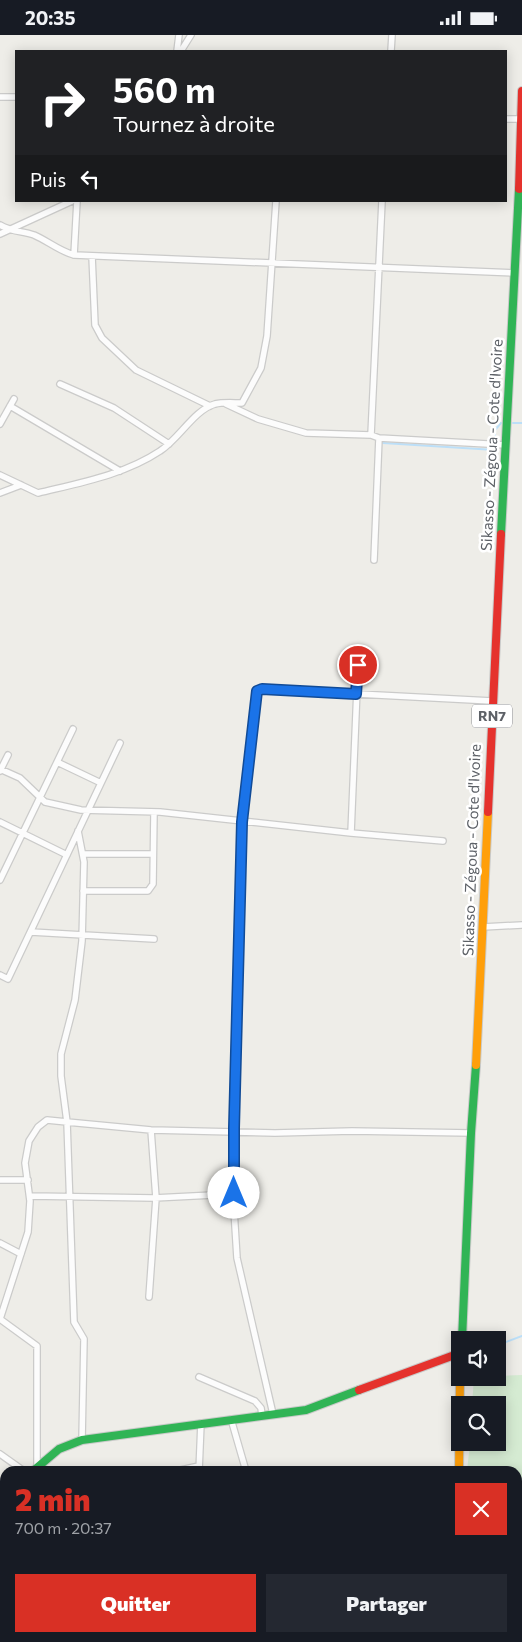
<!DOCTYPE html>
<html lang="fr">
<head>
<meta charset="utf-8">
<style>
  :root { --surface:#171b24; --page:#242831; --text:#f1f3f6; --muted:#9ea1a6; --accent:#d93025 }
  body { margin:0; font-family:Commissioner,sans-serif; background:var(--page); color:var(--text); height:100vh; display:flex; flex-direction:column; font-size:19px; white-space:nowrap }
  * { box-sizing:border-box; margin:0 }
  p { font-size:16px; color:var(--muted) }
  .icon { flex:none; width:28px; height:28px; fill:none; stroke:currentColor; stroke-width:2; stroke-linecap:round; stroke-linejoin:round }
  .map { position:relative; flex:1; overflow:hidden }
  .panel { position:absolute; left:0px; top:1431px; width:522px; height:176px; display:flex; flex-direction:column; background:var(--surface); border-radius:15px 15px 0 0; box-shadow:0 2px 12px #0003 }
  .panel>* { flex:none }
  .top-card { position:absolute; left:15px; top:15px; width:492px; height:152px; border-radius:0px; box-shadow:0 2px 12px #0003; background:#202124; color:#fff; overflow:hidden }
  .fabs { position:absolute; left:451px; top:1296px; display:grid; gap:10px }
  .fabs a { display:grid; place-items:center; width:55px; height:55px; border-radius:0px; background:var(--surface); box-shadow:0 2px 12px #0003; font-size:25px }
  .pin { position:absolute; display:grid; place-items:center; width:42px; height:42px; color:#fff; margin:-21px; border:2px solid #fff; border-radius:50%; box-shadow:0 1px 5px #0007 }
  .me { position:absolute; width:55px; margin:-28px; rotate:0deg; stroke-linejoin:round; filter:drop-shadow(0 0 4px #0008) }
  .turn { display:flex; align-items:center; gap:18px; height:105px; padding:0 15px; font-size:22px }
  .turn .icon { width:65px; height:65px; stroke-width:2.5 }
  .turn b { display:block; font-size:35px; line-height:42px }
  .then { display:flex; align-items:center; height:48px; padding:0 15px; background:#0003; gap:10px; font-size:19px }
  .round { display:grid; place-items:center; flex:none; width:52px; height:52px; border-radius:0px; background:var(--page) }
  .summary { display:flex; align-items:center; justify-content:space-between; height:85px; padding:0 15px }
  h1 { font-size:30px; font-weight:800; line-height:38px; color:var(--accent) }
  .primary-button { display:flex; gap:10px; margin-top:auto; padding:10px 15px }
  .primary-button a { flex:1; height:58px; border-radius:0px; background:var(--accent); color:#fff; font-size:20px; font-weight:800; line-height:58px; text-align:center }
  .primary-button a+a { background:var(--page); color:var(--text) }
  .status { display:flex; justify-content:space-between; align-items:center; height:35px; padding:0 25px; background:var(--surface); direction:ltr }
  .status svg { height:14px; fill:currentColor }
  .map>svg:first-child { display:block }
</style>
</head>
<body>
<div class="status"><b>20:35</b><svg viewBox="0 0 49 12"><path d="M0 12V9h3v3zM5 12V6h3v6zM10 12V3h3v9zM15 12V0h3v12zM26 1h20v11H26zM47 4h2v5h-2z"/></svg></div>
<div class="map">
<svg width="522" height="1607" viewBox="0 0 522 1607">
  <rect width="100%" height="100%" fill="#eeede8"/>
  <!-- green -->
  <path fill="#d5ebd2" d="M522,1340V1560L518,1559V1436H467L470,1408H498V1370H472L474,1343L498,1342V1341Z"/>
  <g fill="none" stroke-linecap="round" stroke-linejoin="round">
    <!-- stream -->
    <path stroke="#bcdff8" stroke-width="2" d="M513,388H522
      M495,404V395L501,388
      M383,408L495,415
      M498,1310L522,1301"/>
    <defs>
      <path id="street" d="M177,16L179,0
        M181,16L191,0
        M391,16L392,0
        M0,62H16
        M506,84H521
        M382,166L371,400L379,403L506,410
        M0,190C12,197 22,196 34,200C48,206 59,216 74,220L515,238
        M0,199L72,166
        M74,220L77,166
        M92,221L95,290L102,303L136,335L210,371
        M60,349L114,373L169,409
        M226,369L258,384L306,398L371,400
        M10,371L120,436
        M0,389L14,364
        M0,440L38,458C79,448 124,440 160,416C179,404 194,375 215,369C223,367 233,368 242,368L261,333L267,301L276,166
        M0,458L21,450
        M374,525L379,403
        M57,727L101,748
        M0,734L20,743L45,767L81,775L160,777L351,798L358,630
        M0,736L8,720
        M0,787L67,820
        M78,796L84,827L82,906L75,965L61,1019V1041L67,1087L151,1095L275,1098L352,1096L471,1098
        M351,798L443,806
        M83,819H153
        M0,845L73,694
        M83,856H148L153,849L154,777
        M483,892L522,890
        M31,897L154,904
        M0,940L8,944L120,708
        M0,1145H28
        M30,1161L154,1163L233,1159
        M0,1208L21,1219
        M149,1262L156,1163L151,1095
        M0,1284L28,1197L30,1166L25,1128L29,1106L38,1092L47,1085L67,1087L74,1287L84,1304L82,1405
        M0,1284L37,1311V1432
        M199,1342L255,1366L261,1373L262,1380
        M273,1379L237,1223L233,1159L234,1093L242,787L257,656L262,654L492,666
        M231,1384L246,1436
        M0,1419L24,1436
        M176,1436L199,1431
        M199,1436L201,1388
        M0,1513H5
        M202,1602V1607"/>
      <path id="fast" d="M501,499L519,154
        M462,1305L471,1098L476,1030
        M33,1436L59,1414L82,1405L306,1375L359,1355"/>
      <path id="slow" d="M476,1030L488,777
        M459,1436L460,1342
        M0,1478L5,1467
        M447,1602V1607"/>
      <path id="jam" d="M519,154L522,56
        M488,777L501,499
        M359,1355L460,1318
        M518,1569H522"/>
    </defs>
    <!-- street casing -->
    <use href="#street" stroke="#cbcbca" stroke-width="8"/>
    <!-- fast casing -->
    <use href="#fast" stroke="#c9cac9" stroke-width="10"/>
    <!-- slow casing -->
    <use href="#slow" stroke="#c9cac9" stroke-width="10"/>
    <!-- jam casing -->
    <use href="#jam" stroke="#c9cac9" stroke-width="10"/>
    <!-- street -->
    <use href="#street" stroke="#fcfcfc" stroke-width="5.5"/>
    <!-- fast -->
    <use href="#fast" stroke="#30b455" stroke-width="8"/>
    <!-- slow -->
    <use href="#slow" stroke="#ff9f0a" stroke-width="8"/>
    <!-- jam -->
    <use href="#jam" stroke="#e5322d" stroke-width="8"/>
  </g>
  <g fill="none" stroke-linecap="round" stroke-linejoin="round">
    <defs>
      <path id="route" d="M234,1158V1093L242,787L257,656L262,654L356,659L358,630"/>
    </defs>
    <!-- route casing -->
    <use href="#route" stroke="#114b97" stroke-width="12"/>
    <!-- route -->
    <use href="#route" stroke="#1a73e8" stroke-width="9"/>
  </g>
  <g text-anchor="middle" stroke-width="5" stroke-linejoin="round" paint-order="stroke">
    <!-- shield labels -->
    <rect fill="#fff" stroke="#8e9095" stroke-width="1" x="472" y="669.5" width="40" height="23" rx="4"/>
    <g font-size="14" font-weight="bold" fill="#5d6167">
      <text x="492" y="686">RN7</text>
    </g>
    <!-- street labels -->
    <g font-size="15" fill="#5d6167" stroke="#fff">
      <text transform="translate(492 410) rotate(-87)" y="5">Sikasso - Zégoua - Cote d'Ivoire</text>
      <text transform="translate(472 815) rotate(-88)" y="5">Sikasso - Zégoua - Cote d'Ivoire</text>
    </g>
  </g>
</svg>
<div class="fabs">
<a><svg class="icon" aria-label="sound" viewBox="0 0 24 24"><path d="M4 9h4l5-4v14l-5-4H4zM17 9q2 3 0 6"/></svg></a>
<a><svg class="icon" aria-label="search" viewBox="0 0 24 24"><circle cx="10" cy="10" r="6"/><path d="M15 15l6 6"/></svg></a>
</div>
<div class="pin" style="left:358px;top:630px;background:#d93025"><svg class="icon" aria-label="arrive" viewBox="0 0 24 24"><path d="M6 21V4h12l-3 4 3 4H6"/></svg></div>
<svg class="me" style="left:234px;top:1158px" viewBox="-20 -20 40 40"><circle r="19" fill="#fff"/><path d="M0-13L10 11 0 6-10 11z" fill="#1a73e8"/></svg>
<div class="top-card">
<div class="turn"><svg class="icon" aria-label="right" viewBox="0 0 24 24"><path d="M7 20v-9h11M14 6l5 5-5 5"/></svg><div><b>560 m</b>Tournez à droite</div></div>
<div class="then">Puis<svg class="icon" aria-label="left" viewBox="0 0 24 24"><path d="M17 20v-9H6M10 6l-5 5 5 5"/></svg></div>
</div>
<section class="panel">
<div class="summary"><div><h1>2 min</h1><p>700 m · 20:37</p></div><a class="round" style="background:#d93025;color:#fff"><svg class="icon" aria-label="close" viewBox="0 0 24 24"><path d="M6 6l12 12M18 6L6 18"/></svg></a></div>
<div class="primary-button"><a>Quitter</a><a>Partager</a></div>
</section>
</div>
</body>
</html>
